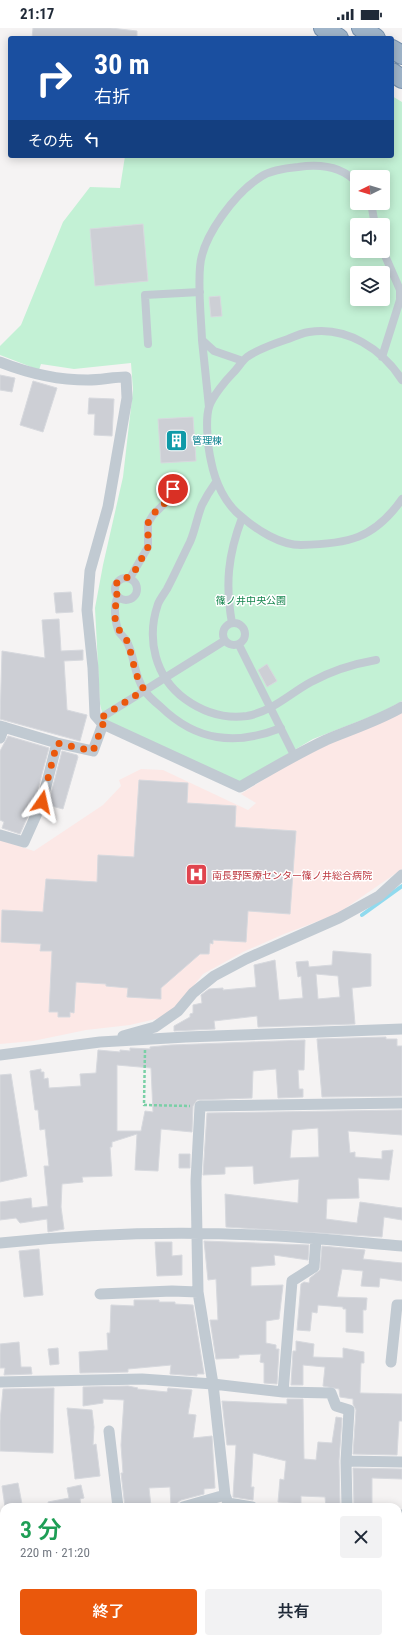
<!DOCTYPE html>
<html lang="ja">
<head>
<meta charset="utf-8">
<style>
  :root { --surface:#fff; --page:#f2f2f3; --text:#1f2937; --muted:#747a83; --accent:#ea580c }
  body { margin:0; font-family:"Roboto Condensed","Noto Sans JP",sans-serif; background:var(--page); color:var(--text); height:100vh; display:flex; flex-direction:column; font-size:15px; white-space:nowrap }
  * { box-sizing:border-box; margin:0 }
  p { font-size:13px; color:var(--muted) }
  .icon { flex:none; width:22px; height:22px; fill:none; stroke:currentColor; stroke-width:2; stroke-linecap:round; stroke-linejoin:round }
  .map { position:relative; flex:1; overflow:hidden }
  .side { position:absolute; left:0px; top:1475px; width:402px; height:140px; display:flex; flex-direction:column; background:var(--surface); border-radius:12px 12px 0 0; box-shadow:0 2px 10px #0003 }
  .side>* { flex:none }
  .banner { position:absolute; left:8px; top:8px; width:386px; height:122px; border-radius:4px; box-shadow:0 2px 10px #0003; background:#1a4fa0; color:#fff; overflow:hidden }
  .needle { width:26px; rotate:265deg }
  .buttons { position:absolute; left:350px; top:142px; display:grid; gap:8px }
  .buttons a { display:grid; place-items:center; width:40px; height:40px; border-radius:4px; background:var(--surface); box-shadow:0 2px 10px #0003; font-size:20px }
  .pin { position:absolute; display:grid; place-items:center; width:34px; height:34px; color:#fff; margin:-17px; border:2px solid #fff; border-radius:50%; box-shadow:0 1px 4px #0007 }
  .me { position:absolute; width:44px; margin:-22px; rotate:11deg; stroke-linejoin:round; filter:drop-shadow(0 0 3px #0008) }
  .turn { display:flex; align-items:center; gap:14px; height:84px; padding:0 20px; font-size:18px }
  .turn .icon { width:52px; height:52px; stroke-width:2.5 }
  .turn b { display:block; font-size:28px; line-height:34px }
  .then { display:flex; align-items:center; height:38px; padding:0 20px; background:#0003; gap:8px; font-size:15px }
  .round { display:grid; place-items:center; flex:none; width:42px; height:42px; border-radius:4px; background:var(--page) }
  .summary { display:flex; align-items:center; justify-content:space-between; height:68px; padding:0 20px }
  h1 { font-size:24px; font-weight:600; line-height:30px; color:#1e9e55 }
  .primary-button { display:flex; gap:8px; margin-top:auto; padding:8px 20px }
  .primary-button a { flex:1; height:46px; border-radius:4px; background:var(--accent); color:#fff; font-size:16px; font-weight:600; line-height:46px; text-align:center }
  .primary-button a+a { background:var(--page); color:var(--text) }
  .status { display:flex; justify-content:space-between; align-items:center; height:28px; padding:0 20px; background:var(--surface); direction:ltr }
  .status svg { height:11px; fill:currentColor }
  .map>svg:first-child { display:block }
</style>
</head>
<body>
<div class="status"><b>21:17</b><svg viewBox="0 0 49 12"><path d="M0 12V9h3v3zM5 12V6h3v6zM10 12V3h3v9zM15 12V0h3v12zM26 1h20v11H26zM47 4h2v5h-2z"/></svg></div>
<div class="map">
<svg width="402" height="1615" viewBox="0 0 402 1615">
  <rect width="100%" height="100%" fill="#f5f3f3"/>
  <!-- medical -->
  <path fill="#fce8e6" d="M402,683V841L337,886L284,906L243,924L203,946L180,975L160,990L130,997L86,1002L33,1013L0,1016V812L34,823L103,777L121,758L119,752L141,741L163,742L248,782L256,775L241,766L296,731Z"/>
  <!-- green -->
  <path fill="#c3f1d5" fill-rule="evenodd" d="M392,68L402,74V673L380,685L313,711L237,756L104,693L100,676L95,580L103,537L123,449L133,362L131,335L74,341L41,336L39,342L0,327V318L21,297L63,194L90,159L120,160L125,128H392ZM357,149H383V175H357ZM357,197H383V223H357ZM357,245H383V271H357Z"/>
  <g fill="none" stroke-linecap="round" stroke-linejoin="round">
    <!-- stream -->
    <path stroke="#90daee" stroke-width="4" d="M362,887L402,858"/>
  </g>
  <!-- building -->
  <path fill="#cdcfd5" stroke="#d7d9de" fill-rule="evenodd" d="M33,0H111L137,3V10H32Z
    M143,196L148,253L95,258L90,201Z
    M220,268L222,288L211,289L209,269Z
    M0,347L15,350L12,364L0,362Z
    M33,353L57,360L43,404L20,397Z
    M89,370L114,371L112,408L94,407L95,386H88Z
    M193,389L196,433L161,435L158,391Z
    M71,564L73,584L56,585L54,565Z
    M59,591L61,623L83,622V632L64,633L67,682L87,687L80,713L0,691L2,623L45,630L42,592Z
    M267,636L277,653L267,659L258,642Z
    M8,708L49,720L35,772L20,806L2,800L4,794L0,792V723Z
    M62,723L77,727L78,729L63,781L48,777Z
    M139,752L188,755L187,775L236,778L235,799L296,803L290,886L248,883L246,914L213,912V916L210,915L209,926H200L161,960V971L127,969L128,960L106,958V956L76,954L74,985L70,984V989H58V984H49L52,923H40L41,916L1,914L2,882L43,884L46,851L97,854L98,827L134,829Z
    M333,923L371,926V958L352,960L355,996L258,999L257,988L214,993L215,1001L174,1003V998L190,989V986L193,985V977L202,975L201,967L209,961L223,960V962L256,959L254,937L275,932L279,972L303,970L301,948L298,949L296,934L308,933L309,939L332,937ZM316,946L338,948L340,969L318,971Z
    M386,1009V1011H397V1018H402V1068L322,1069L317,1011Z
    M305,1012L304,1042H298L299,1061H303V1069L278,1070L276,1041L253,1043L252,1070L197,1072L193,1078L192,1104L161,1101L158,1143L135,1142L137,1106L112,1114V1119H110L112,1148L82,1149L83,1154L62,1156L61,1179L64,1201L48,1204L47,1191L20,1195L16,1190L0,1192V1174L31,1170L32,1180L48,1178L44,1138H49L45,1101L40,1102L38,1082H35L30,1043L41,1041V1044H44V1051L48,1050L49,1060L81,1058L80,1046L96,1045L98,1022L120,1024V1022L130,1023V1020L150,1021V1019L171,1017ZM117,1037L151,1040L153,1084L145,1083L141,1103H117Z
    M11,1046L27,1148L0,1154V1047Z
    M402,1082V1107L348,1103L350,1125L355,1124V1129L382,1131V1123L393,1122L389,1152L358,1150L359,1170L327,1171L326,1191L357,1195L360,1174L402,1180V1192L384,1189L382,1209L226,1199L225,1166L298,1175L299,1151L254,1156L253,1138L225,1139V1146L203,1147L207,1085ZM318,1100L319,1129L290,1130L292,1102Z
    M179,1126H190V1140H179Z
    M204,1213L309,1217L308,1232L274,1227L275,1237L251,1239V1258L283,1257L279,1291L266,1293V1315L276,1317V1321H279L277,1356L264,1355V1335L260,1334L261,1326L239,1327V1330L216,1331L210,1292H218L216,1251L208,1252Z
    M155,1214H172V1228L182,1227V1247L157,1248Z
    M322,1218L365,1222L363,1231L402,1235V1253L380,1250L379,1259L361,1258L363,1243L342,1241L337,1269L367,1270L366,1282H363V1305L346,1304V1281H343V1279L318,1277L317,1285L312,1284L310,1303L297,1302L301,1256L304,1254L309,1255L310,1250L320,1242Z
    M39,1221L43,1267L24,1269L19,1223Z
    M134,1272H159V1274H175V1276L193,1277L204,1346H197V1348L170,1346L171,1337L128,1341V1344L80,1345L79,1324L108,1322L107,1305H110L111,1277L134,1278Z
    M296,1313L314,1316L313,1329L343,1330V1320L364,1324V1335H361L360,1365L402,1366V1393H399L397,1427L353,1426L356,1382L353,1376V1371L340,1369L339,1361L323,1358L325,1339L303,1337V1357H291L293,1323H296Z
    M19,1314L21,1339H31L32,1346L4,1347L5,1340H0V1316Z
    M58,1320L59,1336L50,1337L48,1321Z
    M128,1358L138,1360L137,1361L167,1364L168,1360L192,1362L188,1386L196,1387L193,1410L212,1408L215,1460L204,1461V1466L181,1472L178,1474L176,1479H171L170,1459L149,1460L151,1478L125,1479L121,1445H123L121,1417L124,1372L103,1371V1375L83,1378V1359Z
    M54,1360L53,1425L0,1423V1393L3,1361Z
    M287,1371H303L304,1431L316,1432L318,1414L332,1415L336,1389L342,1390L339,1433L340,1479H326L325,1469L301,1468V1476L278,1474L280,1451L284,1452L286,1433L253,1425L251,1459H254L253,1472L233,1469L236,1417H227L222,1373L287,1376Z
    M67,1380L92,1382L94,1399L93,1417L96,1416L100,1448L75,1451Z
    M353,1440L402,1441V1451L372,1450V1479H354Z
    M18,1455L22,1476L5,1479L2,1458Z
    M81,1457L84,1470L80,1471L81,1479H49L48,1474L69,1470L67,1460Z"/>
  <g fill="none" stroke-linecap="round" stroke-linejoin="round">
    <defs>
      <path id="trunk" d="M323,0L339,10
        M361,0L376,10
        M392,21L402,27
        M392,44L402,51"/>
    </defs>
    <!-- trunk casing -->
    <use href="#trunk" stroke="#7690ad" stroke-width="20"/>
    <!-- path -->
    <path stroke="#7ad0a6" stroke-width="2.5" stroke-dasharray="3 2" stroke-linecap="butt" d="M145,1022L144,1077L190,1078"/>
    <!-- pedestrian -->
    <path stroke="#c1cad2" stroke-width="8" d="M371,175L375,197
      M202,312L209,379
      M148,316L145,267L200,264
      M382,329L400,272V262L383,223
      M243,333L214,323L202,312C201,288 198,263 200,239C202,208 236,164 262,148C272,142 287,140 298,139C319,136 342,138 357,155
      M402,352C382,321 347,298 309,304C302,305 295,308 288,311C276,315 258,321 247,329C242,333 238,340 233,345C226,352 212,369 209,379C205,392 208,420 211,433C215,454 225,476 242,489C257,502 280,517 301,517C348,516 374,511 402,471
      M216,454C211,461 206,469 202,477C197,489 195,503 190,514C182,530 175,546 167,561C164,566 160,571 158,576C146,611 155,649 185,671C203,684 225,691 247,688C273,683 289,666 311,654C331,643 353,636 376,632
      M115 561a11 11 0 1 1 22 0a11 11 0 1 1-22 0Z
      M130,550L148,519V495L153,487L167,473L173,461
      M118,569C113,576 115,595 119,604C122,608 126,611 128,616C135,631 134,647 144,662C148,668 155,674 161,679C196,713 235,718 281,700
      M223 606a11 11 0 1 1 22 0a11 11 0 1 1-22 0Z
      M232,595C225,556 228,527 242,490
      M239,617L292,723
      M99,691L224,613"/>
    <!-- minor -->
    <path stroke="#c1cad2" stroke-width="11" d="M0,334C28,345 58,352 88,352C101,352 113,349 126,349L127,370L108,479L90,543L87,582L93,640L95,687L103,696L240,759C268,743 296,726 326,712C352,701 378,693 402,679
      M0,698L57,715L93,723L103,696
      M0,710L4,699
      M0,807L24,814L42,774L57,715
      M123,1008L155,999L178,983L193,965L214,948L246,931L339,890L379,868L402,847
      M0,1027L100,1014L186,1009L402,1001
      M316,1211L314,1239L292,1253L283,1364L331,1365L336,1378L349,1382L346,1433L347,1479
      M0,1215C85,1206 171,1203 257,1207C305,1209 354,1214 402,1218
      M100,1266L172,1263L198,1264
      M391,1334L397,1277H402
      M0,1354L142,1351L213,1356L283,1364
      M109,1403L118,1479
      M346,1433L402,1434
      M228,1475L225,1467L213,1356L198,1264L196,1153L200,1078L402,1075
      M228,1475L252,1479
      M183,1479L225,1467
      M398,1487H402
      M0,1519L4,1541
      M21,1611V1615
      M183,1611L184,1615
      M367,1614V1611
      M127,1615L130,1611"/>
    <!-- trunk -->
    <use href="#trunk" stroke="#9fb4c9" stroke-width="18"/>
  </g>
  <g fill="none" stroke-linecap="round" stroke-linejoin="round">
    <!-- route -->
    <path stroke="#ea580c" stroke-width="7" stroke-dasharray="0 12.6" d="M42,774L57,715L93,723L103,696L99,691L144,662L136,646L128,614L120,604L115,590L116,571L118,568L114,562L118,552L132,548L148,519V495L152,487L167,473L173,461"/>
  </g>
  <!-- icons -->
  <defs>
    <symbol id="building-square" viewBox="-11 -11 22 22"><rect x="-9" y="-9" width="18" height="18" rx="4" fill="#0f9aa8" stroke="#fff"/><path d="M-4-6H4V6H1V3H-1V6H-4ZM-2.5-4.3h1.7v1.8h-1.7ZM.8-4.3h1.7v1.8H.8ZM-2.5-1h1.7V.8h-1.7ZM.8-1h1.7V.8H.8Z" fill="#fff"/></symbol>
    <symbol id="hospital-square" viewBox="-11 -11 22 22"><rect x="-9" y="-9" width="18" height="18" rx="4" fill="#e0444e" stroke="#fff"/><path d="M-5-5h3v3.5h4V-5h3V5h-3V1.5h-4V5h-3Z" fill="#fff"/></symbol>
  </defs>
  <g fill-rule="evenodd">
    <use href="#building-square" x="164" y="400" width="25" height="25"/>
    <use href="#hospital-square" x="184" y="834" width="25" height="25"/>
  </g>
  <g text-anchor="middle" stroke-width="3" stroke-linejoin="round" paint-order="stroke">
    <!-- culture labels -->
    <g font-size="10" fill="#0d838f" stroke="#fff" text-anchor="start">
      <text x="192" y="416">管理棟</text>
    </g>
    <!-- park labels -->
    <g font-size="10" fill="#17864f" stroke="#fff">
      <text x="251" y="576">篠ノ井中央公園</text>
    </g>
    <!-- health labels -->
    <g font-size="10" fill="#be3a42" stroke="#fff" text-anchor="start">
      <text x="212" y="851">南長野医療センター篠ノ井総合病院</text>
    </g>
  </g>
</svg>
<div class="buttons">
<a><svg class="needle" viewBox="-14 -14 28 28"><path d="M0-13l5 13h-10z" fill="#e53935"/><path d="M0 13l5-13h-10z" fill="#747a83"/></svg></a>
<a><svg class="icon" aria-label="sound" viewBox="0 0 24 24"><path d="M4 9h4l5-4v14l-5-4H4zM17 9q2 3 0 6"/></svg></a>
<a><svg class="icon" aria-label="layers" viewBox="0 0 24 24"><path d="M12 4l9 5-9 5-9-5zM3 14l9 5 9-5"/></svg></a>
</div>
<div class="pin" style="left:173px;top:461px;background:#d93025"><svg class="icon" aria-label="arrive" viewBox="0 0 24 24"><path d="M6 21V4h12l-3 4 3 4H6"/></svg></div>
<svg class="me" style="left:42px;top:774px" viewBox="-20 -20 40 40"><path d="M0-17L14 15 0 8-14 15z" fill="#ea580c" stroke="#fff" stroke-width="4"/></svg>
<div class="banner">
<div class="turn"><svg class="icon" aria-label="right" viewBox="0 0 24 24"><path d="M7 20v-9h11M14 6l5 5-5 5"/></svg><div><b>30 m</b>右折</div></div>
<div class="then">その先<svg class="icon" aria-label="left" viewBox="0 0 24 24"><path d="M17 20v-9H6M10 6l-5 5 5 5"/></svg></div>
</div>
<section class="side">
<div class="summary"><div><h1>3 分</h1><p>220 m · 21:20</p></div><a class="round"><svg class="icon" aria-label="close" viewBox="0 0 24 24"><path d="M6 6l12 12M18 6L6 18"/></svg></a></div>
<div class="primary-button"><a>終了</a><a>共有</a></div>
</section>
</div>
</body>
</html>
